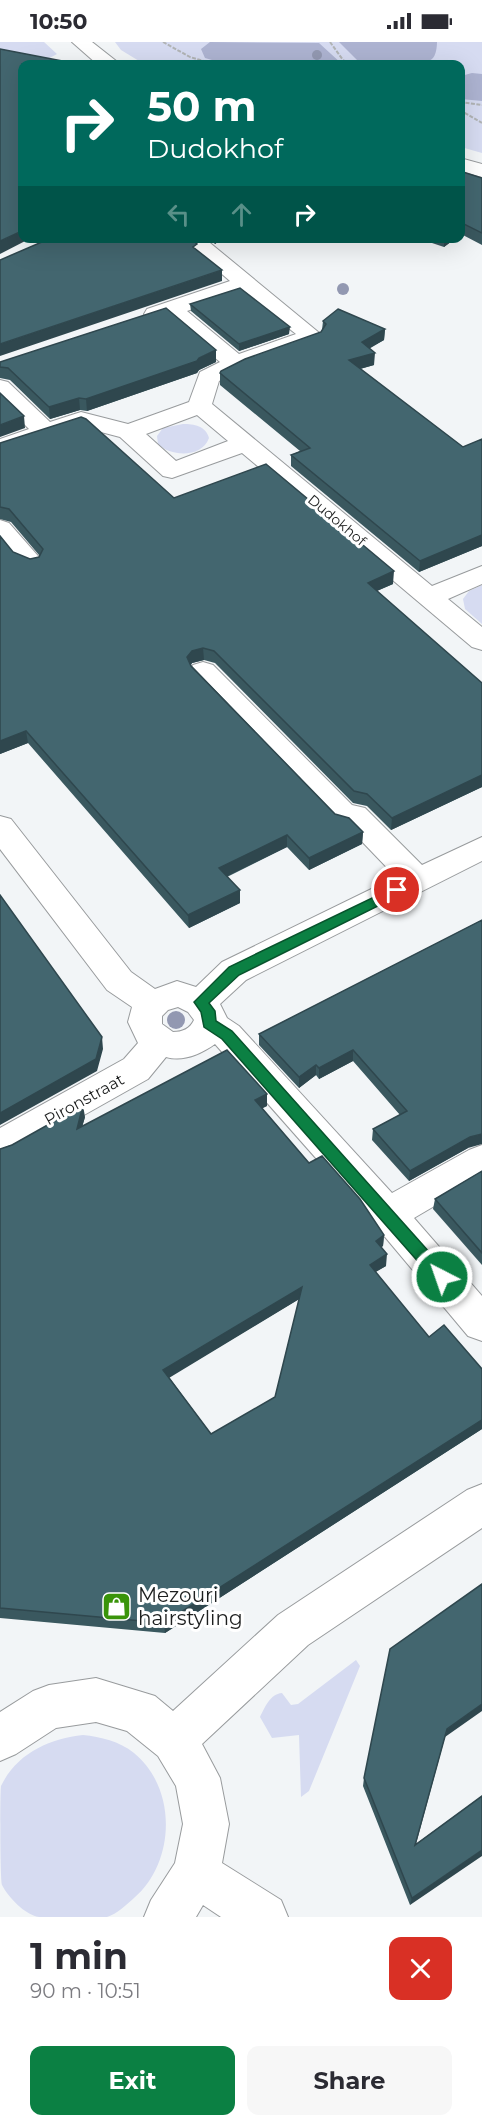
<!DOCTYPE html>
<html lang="en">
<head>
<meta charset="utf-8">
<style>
  :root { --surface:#fff; --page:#f7f7f7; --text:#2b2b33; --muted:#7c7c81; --accent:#0b8043 }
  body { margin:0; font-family:Montserrat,sans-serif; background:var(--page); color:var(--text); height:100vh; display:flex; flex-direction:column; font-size:22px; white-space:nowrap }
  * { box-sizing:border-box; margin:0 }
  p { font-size:20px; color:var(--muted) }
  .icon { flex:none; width:33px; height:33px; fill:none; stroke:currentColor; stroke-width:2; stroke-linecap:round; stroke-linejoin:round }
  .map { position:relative; height:1875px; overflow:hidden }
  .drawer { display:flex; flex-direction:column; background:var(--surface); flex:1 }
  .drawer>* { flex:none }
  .top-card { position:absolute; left:18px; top:18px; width:447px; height:183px; border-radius:12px; box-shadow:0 6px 24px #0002; background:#00695c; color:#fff; overflow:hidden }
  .pin { position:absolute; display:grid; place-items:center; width:51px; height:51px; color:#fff; margin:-26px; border:3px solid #fff; border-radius:50%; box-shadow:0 2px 6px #0007 }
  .me { position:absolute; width:66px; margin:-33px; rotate:319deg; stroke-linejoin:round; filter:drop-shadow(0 0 4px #0008) }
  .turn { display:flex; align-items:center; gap:21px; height:126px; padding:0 30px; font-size:27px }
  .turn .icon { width:78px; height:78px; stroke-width:2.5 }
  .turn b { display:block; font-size:42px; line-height:51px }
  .lanes { display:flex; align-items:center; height:57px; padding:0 30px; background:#0003; justify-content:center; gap:30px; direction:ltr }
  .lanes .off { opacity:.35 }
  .round { display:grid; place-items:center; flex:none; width:63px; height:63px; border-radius:12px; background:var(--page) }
  .head { display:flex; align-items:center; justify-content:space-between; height:102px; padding:0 30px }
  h1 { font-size:36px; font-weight:700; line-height:45px }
  .action { display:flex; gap:12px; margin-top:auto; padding:12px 30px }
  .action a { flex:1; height:69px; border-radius:12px; background:var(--accent); color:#fff; font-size:24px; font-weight:700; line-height:69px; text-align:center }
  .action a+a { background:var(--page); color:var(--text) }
  .status { display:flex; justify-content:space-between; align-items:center; height:42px; padding:0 30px; background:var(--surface); direction:ltr }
  .status svg { height:16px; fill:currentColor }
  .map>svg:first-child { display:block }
</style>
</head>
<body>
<div class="status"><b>10:50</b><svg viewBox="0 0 49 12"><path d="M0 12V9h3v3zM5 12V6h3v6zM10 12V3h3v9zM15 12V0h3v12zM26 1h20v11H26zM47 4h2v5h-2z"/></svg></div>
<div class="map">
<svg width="482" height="1875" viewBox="0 0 482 1875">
  <rect width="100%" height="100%" fill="#f2f5f7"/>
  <!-- green -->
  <path fill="#d6dbf1" d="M0,0H44L57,12L44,19L0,10Z
    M115,0H482V111L461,105L460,22H144L121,8Z
    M183,382C194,382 206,384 209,396C202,416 171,415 158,402L157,394L163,386Z
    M482,543V582L465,567L463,557L469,549Z
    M356,1618L360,1624L309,1749L301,1755L299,1693L272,1696L260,1675C265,1665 270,1652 282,1651L291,1663L298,1662Z
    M83,1693C101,1695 119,1699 134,1711C178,1747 175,1821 134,1856C126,1863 117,1872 107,1875C99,1875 49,1875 39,1875C25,1873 8,1855 2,1843C0,1838 0,1749 1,1744C17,1711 49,1697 83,1693Z"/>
  <!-- forest -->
  <path fill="#adb3d1" d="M210,0L319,1L342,22H226L205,16L201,7Z
    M339,0H437C437,5 436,14 432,17C419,27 378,22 361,22Z
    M472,31L482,32V59L461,57V34Z"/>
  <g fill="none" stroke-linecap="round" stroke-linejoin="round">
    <defs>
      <path id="minor" d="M72,0H92L120,22H97Z
        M460,116L482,122V135L460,129Z
        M180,196H204L323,294L320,299L244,326L219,339L212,362L432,544L482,524V542L448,557L482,585V608L472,605L242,411L172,436L163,434L120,395L82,385L0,412V397L29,387L0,358V338L8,340L50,380L81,370L128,382L189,360L200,330L220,320L167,275L155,279L147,277L144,272L147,267L230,239ZM243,250L296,292L239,312L187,269ZM197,373L228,399L176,419L146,392Z
        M0,478L9,481L38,514L42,520L38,526C18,531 12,516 0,502Z
        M203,620L213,623L352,763L365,766L422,823L482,795V819L246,938L220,962L227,976L239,984L392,1151L469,1108L482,1103V1136L414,1176L482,1254V1299L468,1294L375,1183L215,1002C201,1012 183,1020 166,1015L148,1037L13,1113L0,1118V1086L124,1017L138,1001L128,980L132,965L107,948L0,807V774L11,777L131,930L155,947L177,939L196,945L222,920L396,835L349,786L336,783L193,635L189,629L193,623ZM178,965L188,970L194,978C190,987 182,990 173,990L162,982V974L168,968Z
        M482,1442V1486L308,1603L202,1702L220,1736L229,1782L222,1821L281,1858L288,1875H221L203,1863L196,1875H144L151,1858L175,1821L183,1782L176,1744L158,1714L127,1689L96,1680L56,1686L16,1712L0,1719V1670L33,1649L49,1643L96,1636L155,1654L173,1669L278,1573L467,1448Z"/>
    </defs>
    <!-- minor casing -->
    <use href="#minor" stroke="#989b9d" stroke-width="2"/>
    <!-- path -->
    <path stroke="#b1b4b5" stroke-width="2" stroke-dasharray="4 1.5" stroke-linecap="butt" d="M163,0L190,15L214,22
      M330,0L343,18L350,22
      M460,60L482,63
      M460,68L482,81"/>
    <!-- minor -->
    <use href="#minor" fill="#fff" fill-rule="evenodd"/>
  </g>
  <!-- trees -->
  <g fill="#9298b1">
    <circle cx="317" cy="13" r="5"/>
    <circle cx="343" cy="247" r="6"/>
    <circle cx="176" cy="978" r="9"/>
  </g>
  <!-- wall -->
  <path fill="#3a585f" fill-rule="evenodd" d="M460,129L482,136V203L461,192Z
    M208,196H223L215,202Z
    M417,196H456L444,205Z
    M190,262L289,292L239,309L191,269Z
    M323,279L385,287L384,298L369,306L374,323L360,327L463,405L482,397V504L419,530L291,424V413L300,409L220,343V331L321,290L322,288Z
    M0,320H216L199,328L197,331L87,369L80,368L50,377L10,338L0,336Z
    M0,401L174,456L393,542L377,549L482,641V745L391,788L367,764L353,761L215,621L204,618L192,621L191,623L335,772L363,790L362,802L309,828L287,805L227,835L240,861L189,886L28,701L0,712L13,510L30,517L39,515V513L11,480L0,477Z
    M482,878L468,1106L409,1139L372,1098L373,1087L400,1073L353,1019L319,1037L316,1033L299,1046L259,1003V992Z
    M267,1064L262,1066L309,1121L384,1193L383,1204L381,1205L386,1224L375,1230L429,1295L482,1327V1387L165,1591L0,1576V1107L85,1075L82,1085ZM299,1257L275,1355L211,1392L169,1335Z
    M482,1129V1223L433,1167L435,1157Z
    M445,1695L416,1802L482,1754L410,1863L363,1744L364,1736Z"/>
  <!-- shaded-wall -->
  <path fill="#2f474e" d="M462,181L461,192L460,193V182Z
    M22,189V196H31L0,212V199Z
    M215,196H223L215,202Z
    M444,196H456L444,205Z
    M222,228V239L0,314V302Z
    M290,285L289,292L239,309V302Z
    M385,287L384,298L362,311V300Z
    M216,308V320L199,328L197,331L87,369L86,357L199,316Z
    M375,311L374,323L349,330V318Z
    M79,356L80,368L50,377L49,365Z
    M24,374L25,386L0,395V383Z
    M482,493V504L419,530L420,519Z
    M394,529L393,542L367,553L368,541Z
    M203,606L204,618L192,621L187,628V615L192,609Z
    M26,689L28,701L0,712V699Z
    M482,733V745L391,788L392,776Z
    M363,790L362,802L309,828V816Z
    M287,793V805L219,838V826Z
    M240,848V861L189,886L188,873Z
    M102,995L103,1007L97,1029L0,1083V1071Z
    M353,1008V1019L319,1037V1026Z
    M316,1023V1033L299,1046V1035Z
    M267,1052V1064L255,1070V1058Z
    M83,1063L85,1075L78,1099L77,1087Z
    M482,1092V1102L468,1106L409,1139L410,1129L470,1095Z
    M384,1193L383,1204L374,1210L376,1199Z
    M387,1212L386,1224L369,1234L370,1223Z
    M302,1245L301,1256L164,1339L163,1328Z
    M482,1378V1387L165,1591L164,1581Z
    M482,1662V1669L445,1695L447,1687Z
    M482,1808V1814L410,1863L412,1856Z"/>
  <!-- building -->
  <path fill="#43666f" stroke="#2f474e" stroke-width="1.5" fill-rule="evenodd" d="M0,7L78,22H22V189L0,199Z
    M460,129L482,136V191L462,181L460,182Z
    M51,196H190L197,202L193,205L222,228L0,302V218Z
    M240,246L290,285L239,302L190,262Z
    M166,266L216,308L199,316L197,319L86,357L79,356L49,365L8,326L0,325V320Z
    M338,267L385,287L362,300L375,311L349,318L463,405L482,397V493L420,519L291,413L310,406L220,331L221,329L245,317L321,290L326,282L323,279Z
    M0,351L24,374L0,383Z
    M81,375L86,377L174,456L266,422L394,529L368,541L482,641V733L392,776L367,752L354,749L214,609L203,606L192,609L187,615L191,624L335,772L349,776L363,790L309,816L287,793L219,826L240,848L188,873L26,689L0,699V494L13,510L30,517L39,515L43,507L9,467L0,465V401Z
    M0,853L102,995L96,1017L0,1071Z
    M482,878V1092L470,1095L410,1129L373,1087L407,1069L353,1008L319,1026L316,1023L299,1035L259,992Z
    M227,1008L267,1052L255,1058L309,1121L322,1114L360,1157L384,1193L376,1199L387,1212L370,1223L429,1295L444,1283L482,1327V1378L164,1581L0,1566V1107L12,1103L83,1063L77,1087ZM302,1245L275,1355L211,1392L163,1328Z
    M482,1129V1211L435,1157Z
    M482,1542V1662L447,1687L415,1803L482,1754V1808L412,1856L364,1736L390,1607Z"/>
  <!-- route -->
  <path fill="#0b8043" stroke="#07532c" stroke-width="1.5" d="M397,844L402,845L404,848L402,852L239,933L209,961L215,969L216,979L232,989L447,1230L450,1235L447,1240L442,1242L436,1240L222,997L204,985L201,970L194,960L229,925Z"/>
  <!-- icons -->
  <defs>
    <symbol id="shop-square" viewBox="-11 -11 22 22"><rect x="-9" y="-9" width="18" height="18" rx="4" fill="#3a940a" stroke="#fff"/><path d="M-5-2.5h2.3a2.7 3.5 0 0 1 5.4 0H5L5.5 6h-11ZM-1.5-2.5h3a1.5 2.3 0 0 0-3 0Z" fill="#fff"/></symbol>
  </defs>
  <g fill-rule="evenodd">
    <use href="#shop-square" x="100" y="1548" width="33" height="33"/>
  </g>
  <g text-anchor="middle" stroke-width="6" stroke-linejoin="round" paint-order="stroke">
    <!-- far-street labels -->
    <g font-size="14" fill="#1d1f1f" stroke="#fff">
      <text transform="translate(337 478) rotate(40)" y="5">Dudokhof</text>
    </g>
    <!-- street labels -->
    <g font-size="16" fill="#1d1f1f" stroke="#fff">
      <text transform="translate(84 1057) rotate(-29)" y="6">Pironstraat</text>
    </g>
    <!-- near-poi labels -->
    <g font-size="20" fill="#1d1f1f" stroke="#fff" text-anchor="start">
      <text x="138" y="1560">Mezouri<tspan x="138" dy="23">hairstyling</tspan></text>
    </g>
  </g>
</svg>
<div class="pin" style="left:397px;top:848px;background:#d93025"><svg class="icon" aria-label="arrive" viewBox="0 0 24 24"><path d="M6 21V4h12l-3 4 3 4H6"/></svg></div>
<svg class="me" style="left:442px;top:1235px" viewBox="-20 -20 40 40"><circle r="17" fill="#0b8043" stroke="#fff" stroke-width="3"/><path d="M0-11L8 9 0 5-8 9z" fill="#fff"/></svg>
<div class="top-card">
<div class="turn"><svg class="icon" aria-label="right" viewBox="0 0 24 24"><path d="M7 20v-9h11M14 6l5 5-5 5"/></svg><div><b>50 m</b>Dudokhof</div></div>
<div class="lanes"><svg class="icon off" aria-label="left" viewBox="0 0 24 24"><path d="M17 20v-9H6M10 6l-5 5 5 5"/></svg><svg class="icon off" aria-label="ahead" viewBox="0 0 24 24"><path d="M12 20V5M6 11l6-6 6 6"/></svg><svg class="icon" aria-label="right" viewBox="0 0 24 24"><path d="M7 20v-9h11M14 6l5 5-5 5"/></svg></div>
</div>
</div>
<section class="drawer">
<div class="head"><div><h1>1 min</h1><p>90 m · 10:51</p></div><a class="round" style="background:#d93025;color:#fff"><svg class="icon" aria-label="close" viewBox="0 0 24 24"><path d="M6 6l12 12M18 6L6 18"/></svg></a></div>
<div class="action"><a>Exit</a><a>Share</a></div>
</section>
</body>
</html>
